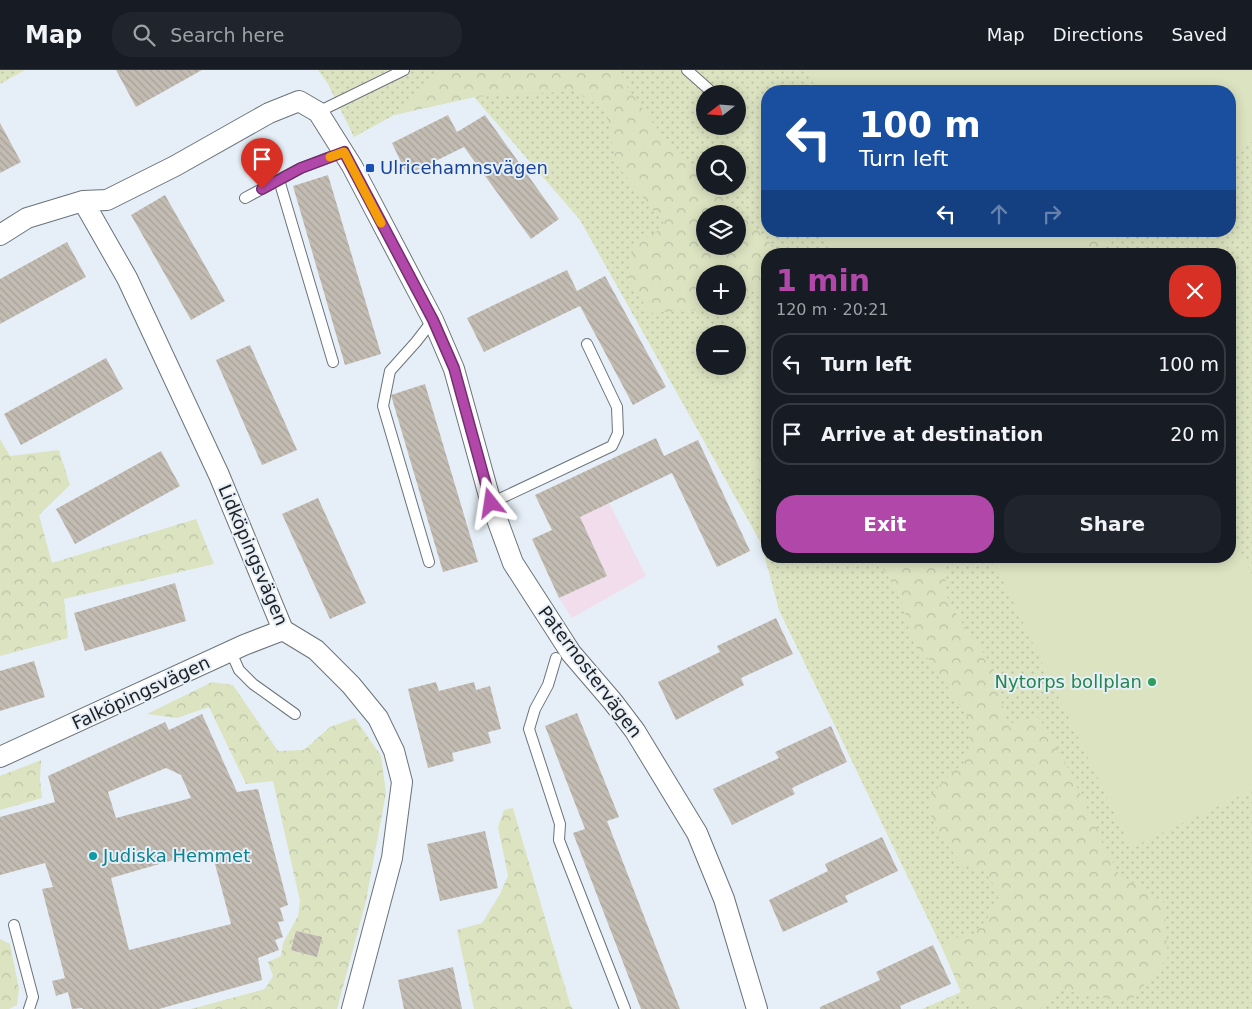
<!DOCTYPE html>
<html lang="en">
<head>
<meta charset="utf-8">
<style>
  :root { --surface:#171b24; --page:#20242c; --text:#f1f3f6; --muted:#9ea1a6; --line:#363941; --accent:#b047a9 }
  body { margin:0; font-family:"DejaVu Sans",sans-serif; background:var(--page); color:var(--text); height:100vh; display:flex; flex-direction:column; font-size:19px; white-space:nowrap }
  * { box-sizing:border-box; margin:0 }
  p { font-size:16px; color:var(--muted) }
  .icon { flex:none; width:28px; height:28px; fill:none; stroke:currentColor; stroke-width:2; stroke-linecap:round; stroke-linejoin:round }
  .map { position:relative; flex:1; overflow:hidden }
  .sheet { position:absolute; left:761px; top:178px; width:475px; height:315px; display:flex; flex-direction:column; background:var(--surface); border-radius:20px; box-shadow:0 2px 12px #0003 }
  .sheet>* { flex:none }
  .guide { position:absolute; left:761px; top:15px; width:475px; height:152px; border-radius:20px; box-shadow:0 2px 12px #0003; background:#1a4fa0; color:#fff; overflow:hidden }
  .needle { width:32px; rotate:253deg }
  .fabs { position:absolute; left:696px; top:15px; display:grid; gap:10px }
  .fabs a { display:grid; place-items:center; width:50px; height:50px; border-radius:50%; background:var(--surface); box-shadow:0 2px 12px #0003; font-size:25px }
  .pin { position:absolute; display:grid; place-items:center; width:42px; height:42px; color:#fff; margin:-51px -21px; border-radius:50% 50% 50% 0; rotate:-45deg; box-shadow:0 0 5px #0007 }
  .pin .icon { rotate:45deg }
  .me { position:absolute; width:55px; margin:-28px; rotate:345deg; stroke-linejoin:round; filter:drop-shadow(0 0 4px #0008) }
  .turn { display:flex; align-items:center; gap:18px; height:105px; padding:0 15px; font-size:22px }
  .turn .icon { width:65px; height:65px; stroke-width:2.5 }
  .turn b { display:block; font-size:35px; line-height:42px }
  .lanes { display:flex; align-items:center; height:48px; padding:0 15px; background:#0003; justify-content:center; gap:25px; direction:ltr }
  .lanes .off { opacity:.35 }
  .round { display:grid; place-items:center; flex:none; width:52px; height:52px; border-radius:20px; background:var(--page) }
  .summary { display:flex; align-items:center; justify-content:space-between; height:85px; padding:0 15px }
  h1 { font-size:30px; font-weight:700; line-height:38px; color:var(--accent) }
  .action { display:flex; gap:10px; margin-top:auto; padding:10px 15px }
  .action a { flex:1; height:58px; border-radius:20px; background:var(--accent); color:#fff; font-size:20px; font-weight:700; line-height:58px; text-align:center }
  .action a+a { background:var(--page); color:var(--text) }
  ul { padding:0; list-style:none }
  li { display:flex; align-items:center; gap:15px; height:62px; margin:0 10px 8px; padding:0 5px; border:2px solid var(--line); border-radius:20px }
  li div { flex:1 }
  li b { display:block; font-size:19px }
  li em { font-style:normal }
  header { display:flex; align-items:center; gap:30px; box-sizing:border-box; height:70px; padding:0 25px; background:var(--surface); border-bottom:1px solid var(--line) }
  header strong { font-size:24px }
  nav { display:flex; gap:28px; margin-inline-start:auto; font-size:18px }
  .search { width:350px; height:45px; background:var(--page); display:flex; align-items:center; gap:12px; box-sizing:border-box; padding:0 18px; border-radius:20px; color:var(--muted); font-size:19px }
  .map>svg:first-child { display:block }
</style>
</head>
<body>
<header>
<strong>Map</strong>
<div class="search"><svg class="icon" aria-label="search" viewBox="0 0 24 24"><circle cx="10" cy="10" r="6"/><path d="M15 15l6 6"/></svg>Search here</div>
<nav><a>Map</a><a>Directions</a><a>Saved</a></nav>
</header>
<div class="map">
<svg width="1252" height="939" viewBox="0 0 1252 939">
  <defs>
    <pattern id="grass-dots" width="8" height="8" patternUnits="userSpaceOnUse" patternTransform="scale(1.25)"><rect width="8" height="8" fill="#dce3c1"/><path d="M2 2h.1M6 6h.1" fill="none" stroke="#bcc2a6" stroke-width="1.8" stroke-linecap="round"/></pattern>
    <pattern id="forest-crowns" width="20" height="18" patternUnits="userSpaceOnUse" patternTransform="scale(1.25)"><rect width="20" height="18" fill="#dce3c1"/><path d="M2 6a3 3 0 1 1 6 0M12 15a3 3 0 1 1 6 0" fill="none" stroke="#bcc2a6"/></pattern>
    <pattern id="building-back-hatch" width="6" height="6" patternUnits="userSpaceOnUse" patternTransform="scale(1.25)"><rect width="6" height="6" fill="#c3bcb3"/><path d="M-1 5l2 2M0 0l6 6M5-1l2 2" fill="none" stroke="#a7a19a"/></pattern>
  </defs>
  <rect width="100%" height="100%" fill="#e6eff7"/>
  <!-- education -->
  <path fill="#f1ddec" d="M609,433L646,506L572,548L559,528L607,506L580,447Z"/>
  <!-- grass -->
  <path fill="url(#grass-dots)" fill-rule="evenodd" d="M0,0H25L0,14Z
    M318,0H1252V939H922L961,922L945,884L779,540L761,473L580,150L474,27L394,45L354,67L328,14ZM768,21H1230V161H768ZM705,24H738V56H705ZM705,84H738V116H705ZM705,144H738V176H705ZM768,184H1230V486H768ZM705,204H738V236H705ZM705,264H738V296H705Z"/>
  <!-- forest -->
  <path fill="url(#forest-crowns)" fill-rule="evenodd" d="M444,0H616L634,27L663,66L705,108V116H713L781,184H768L767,232L757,220L738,228V204H705V236H715L708,239L649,243L627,205L635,174L666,156L616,94L606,39L573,21L474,27L394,45ZM705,144H738V176H705Z
    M1069,161H1119L1121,166L1091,184H1025Z
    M0,369L10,386L59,380L70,415L39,445L52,493L196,449L214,494L64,529L68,568L0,586Z
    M767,386H768L767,419H765L755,406L751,391Z
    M874,486H943L948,532L993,597L1007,654L1039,647L1066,694L1118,803L1164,833L1168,887L1134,927L1127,932L1061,920H1058L1040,939H974L961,922L942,877L960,866L973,865L990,845L999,822L984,801L962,795L940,764L929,742V727L951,703L963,694L970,676L969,649L929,589C909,578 909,556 903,536C897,519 885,501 874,486Z
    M212,612L233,615L278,681L304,680L330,657L355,648L381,686L386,723L366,831L337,939H191L265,919L273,906L268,892L281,886L283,873L298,846L300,831L273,711L246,714L209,637L177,648L147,644Z
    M41,690L40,709L42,728L0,740V706Z
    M513,738L570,934L573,939H474L457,860L482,853L499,826L508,806L498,757L504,740Z
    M0,869L10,874L19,919L17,935L9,939H0Z"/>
  <!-- pitch -->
  <path fill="#dce3c1" d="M806,0H1252V72L1230,85V21H818Z
    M819,161H1109L1072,184H832Z
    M1230,459L1252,505V720L1131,778L991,486H1230Z"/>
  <!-- building -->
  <path fill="url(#building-back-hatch)" fill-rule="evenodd" d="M116,0H202L136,37Z
    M448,45L457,62L485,45L559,149L531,169L464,77L407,105L392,73Z
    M0,53L21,92L0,103Z
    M328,105L381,284L345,295L293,116Z
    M165,125L225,231L191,250L131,145Z
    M67,172L86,207L0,254V209Z
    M567,200L577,221L605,206L666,317L633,335L580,236L484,282L467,248Z
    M250,275L297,380L262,395L216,290Z
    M106,288L123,319L21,375L4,344Z
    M425,314L478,492L443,502L391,325Z
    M656,368L664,386L698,370L750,481L717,497L672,403L580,447L607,506L559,528L532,469L552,460L535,425Z
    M161,381L180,416L75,474L56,439Z
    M318,428L366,533L330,549L282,444Z
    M175,513L186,551L85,581L74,543Z
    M776,548L793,584L741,608L744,615L676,650L658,612L720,582L717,576Z
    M34,591L45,627L0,641V601Z
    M436,612L439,621L474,612L476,620L490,616L501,659L488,662L491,673L452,683L454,691L428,698L408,619Z
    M577,643L619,747L607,751L680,939H641L573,763L585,759L545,656Z
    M202,644L237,722L258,719L288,835L280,838L284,851L278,852L283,867L275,870L279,880L258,888L262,910L159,939H83L82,938L72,939L68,922L56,926L52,911L65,908L42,819L53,817L45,793L0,805V747L55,732L48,706L165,652L169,660ZM166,698L181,705L191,728L116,748L108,722ZM211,779L231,854L129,880L111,808Z
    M831,656L847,692L792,718L795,724L732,755L713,719L779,688L775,682Z
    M485,761L498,818L440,831L427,774Z
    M882,767L898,801L845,826L848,832L783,862L769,830L828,801L825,794Z
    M296,861L322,867L317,887L291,880Z
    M933,875L951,914L900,936L901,939H820V937L880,910L876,902Z
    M453,897L462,939H404L398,910Z"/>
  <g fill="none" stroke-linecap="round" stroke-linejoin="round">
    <defs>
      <path id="service" d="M687,0L714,24
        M318,42L404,0
        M279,110L333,292
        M245,128L301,98L343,82
        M491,433L612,376L618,363L617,337L587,274
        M429,492L383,336L390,301L416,272L433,250
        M231,582L239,600L253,614L295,644
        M556,588L548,615L535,639L529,659L560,754L559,770L625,939
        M14,855L33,927L29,939"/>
      <path id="minor" d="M83,131L127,208L219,405L283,560L316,580L351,615L378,648L394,681L402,712L392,788L352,939
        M0,165L27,148L83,131L107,130L175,96L269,43L299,31L318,42L352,96L433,250L454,299L491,433L513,493L571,583L613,632L635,661L697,763L724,829L757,939
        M0,687L244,575L283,560"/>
    </defs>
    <!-- service casing -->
    <use href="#service" stroke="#6b737a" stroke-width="12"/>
    <!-- minor casing -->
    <use href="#minor" stroke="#6b737a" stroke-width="22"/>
    <!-- service -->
    <use href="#service" stroke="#fff" stroke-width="10"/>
    <!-- minor -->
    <use href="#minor" stroke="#fff" stroke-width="20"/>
  </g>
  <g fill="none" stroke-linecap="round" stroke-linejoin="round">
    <defs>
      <path id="route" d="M262,119L301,98L344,82L433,250L454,298L491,433"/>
    </defs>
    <!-- route casing -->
    <use href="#route" stroke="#722e6e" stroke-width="12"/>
    <!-- route -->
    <use href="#route" stroke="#b047a9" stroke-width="9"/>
    <!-- slow -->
    <path stroke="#f59e0b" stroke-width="9" d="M330,87L344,82L381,153"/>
  </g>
  <!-- markers -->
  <rect fill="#1a4fb4" stroke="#e6eff7" stroke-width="2" x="365" y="93" width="10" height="10" rx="2.5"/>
  <circle fill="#2e9e5b" stroke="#e6eff7" stroke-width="2" cx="1152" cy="612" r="5"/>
  <circle fill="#0f9aa8" stroke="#e6eff7" stroke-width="2" cx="93" cy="786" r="5"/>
  <g text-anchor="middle" stroke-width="4" stroke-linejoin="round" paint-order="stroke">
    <!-- transit labels -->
    <g font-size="18" fill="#164399" stroke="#e6eff7" text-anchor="start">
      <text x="380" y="104">Ulricehamnsvägen</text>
    </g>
    <!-- street labels -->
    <g font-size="18" fill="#1d2023" stroke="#e6eff7">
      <text transform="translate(253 485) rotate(67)" y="6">Lidköpingsvägen</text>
      <text transform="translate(590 602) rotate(53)" y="6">Paternostervägen</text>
      <text transform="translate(141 623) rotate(-25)" y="6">Falköpingsvägen</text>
    </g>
    <!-- leisure labels -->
    <g font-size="18" fill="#27864d" stroke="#e6eff7" text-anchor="end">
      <text x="1142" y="618">Nytorps bollplan</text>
    </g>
    <!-- culture labels -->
    <g font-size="18" fill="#0d838f" stroke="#e6eff7" text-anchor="start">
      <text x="103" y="792">Judiska Hemmet</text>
    </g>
  </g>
</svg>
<div class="fabs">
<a><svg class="needle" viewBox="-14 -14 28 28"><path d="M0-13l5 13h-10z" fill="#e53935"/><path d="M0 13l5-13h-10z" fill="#9ea1a6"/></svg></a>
<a><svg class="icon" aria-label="search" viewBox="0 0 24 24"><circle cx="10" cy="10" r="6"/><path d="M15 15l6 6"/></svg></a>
<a><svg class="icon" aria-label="layers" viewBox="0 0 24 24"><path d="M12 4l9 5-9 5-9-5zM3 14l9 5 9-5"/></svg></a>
<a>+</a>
<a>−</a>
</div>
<div class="pin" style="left:262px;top:119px;background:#d93025"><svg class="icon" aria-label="arrive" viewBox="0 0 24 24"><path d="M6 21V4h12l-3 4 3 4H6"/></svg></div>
<svg class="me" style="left:491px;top:433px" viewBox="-20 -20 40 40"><path d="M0-17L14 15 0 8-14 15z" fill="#b047a9" stroke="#fff" stroke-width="4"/></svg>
<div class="guide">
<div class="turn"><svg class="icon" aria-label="left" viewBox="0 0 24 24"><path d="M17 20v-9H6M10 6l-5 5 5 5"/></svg><div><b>100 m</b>Turn left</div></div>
<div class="lanes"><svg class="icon" aria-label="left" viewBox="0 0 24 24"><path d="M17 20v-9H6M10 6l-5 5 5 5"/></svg><svg class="icon off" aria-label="ahead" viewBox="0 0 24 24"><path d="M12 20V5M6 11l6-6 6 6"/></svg><svg class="icon off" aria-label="right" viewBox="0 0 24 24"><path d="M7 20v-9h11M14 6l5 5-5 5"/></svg></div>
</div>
<section class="sheet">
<div class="summary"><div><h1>1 min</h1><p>120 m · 20:21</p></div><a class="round" style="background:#d93025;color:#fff"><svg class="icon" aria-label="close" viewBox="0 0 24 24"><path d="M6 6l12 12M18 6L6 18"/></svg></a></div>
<ul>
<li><svg class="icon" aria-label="left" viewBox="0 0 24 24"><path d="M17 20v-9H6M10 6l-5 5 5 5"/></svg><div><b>Turn left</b></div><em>100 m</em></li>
<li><svg class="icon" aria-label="arrive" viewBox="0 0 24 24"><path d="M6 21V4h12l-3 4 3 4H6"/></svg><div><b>Arrive at destination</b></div><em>20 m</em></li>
</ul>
<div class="action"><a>Exit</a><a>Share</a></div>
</section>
</div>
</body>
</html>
